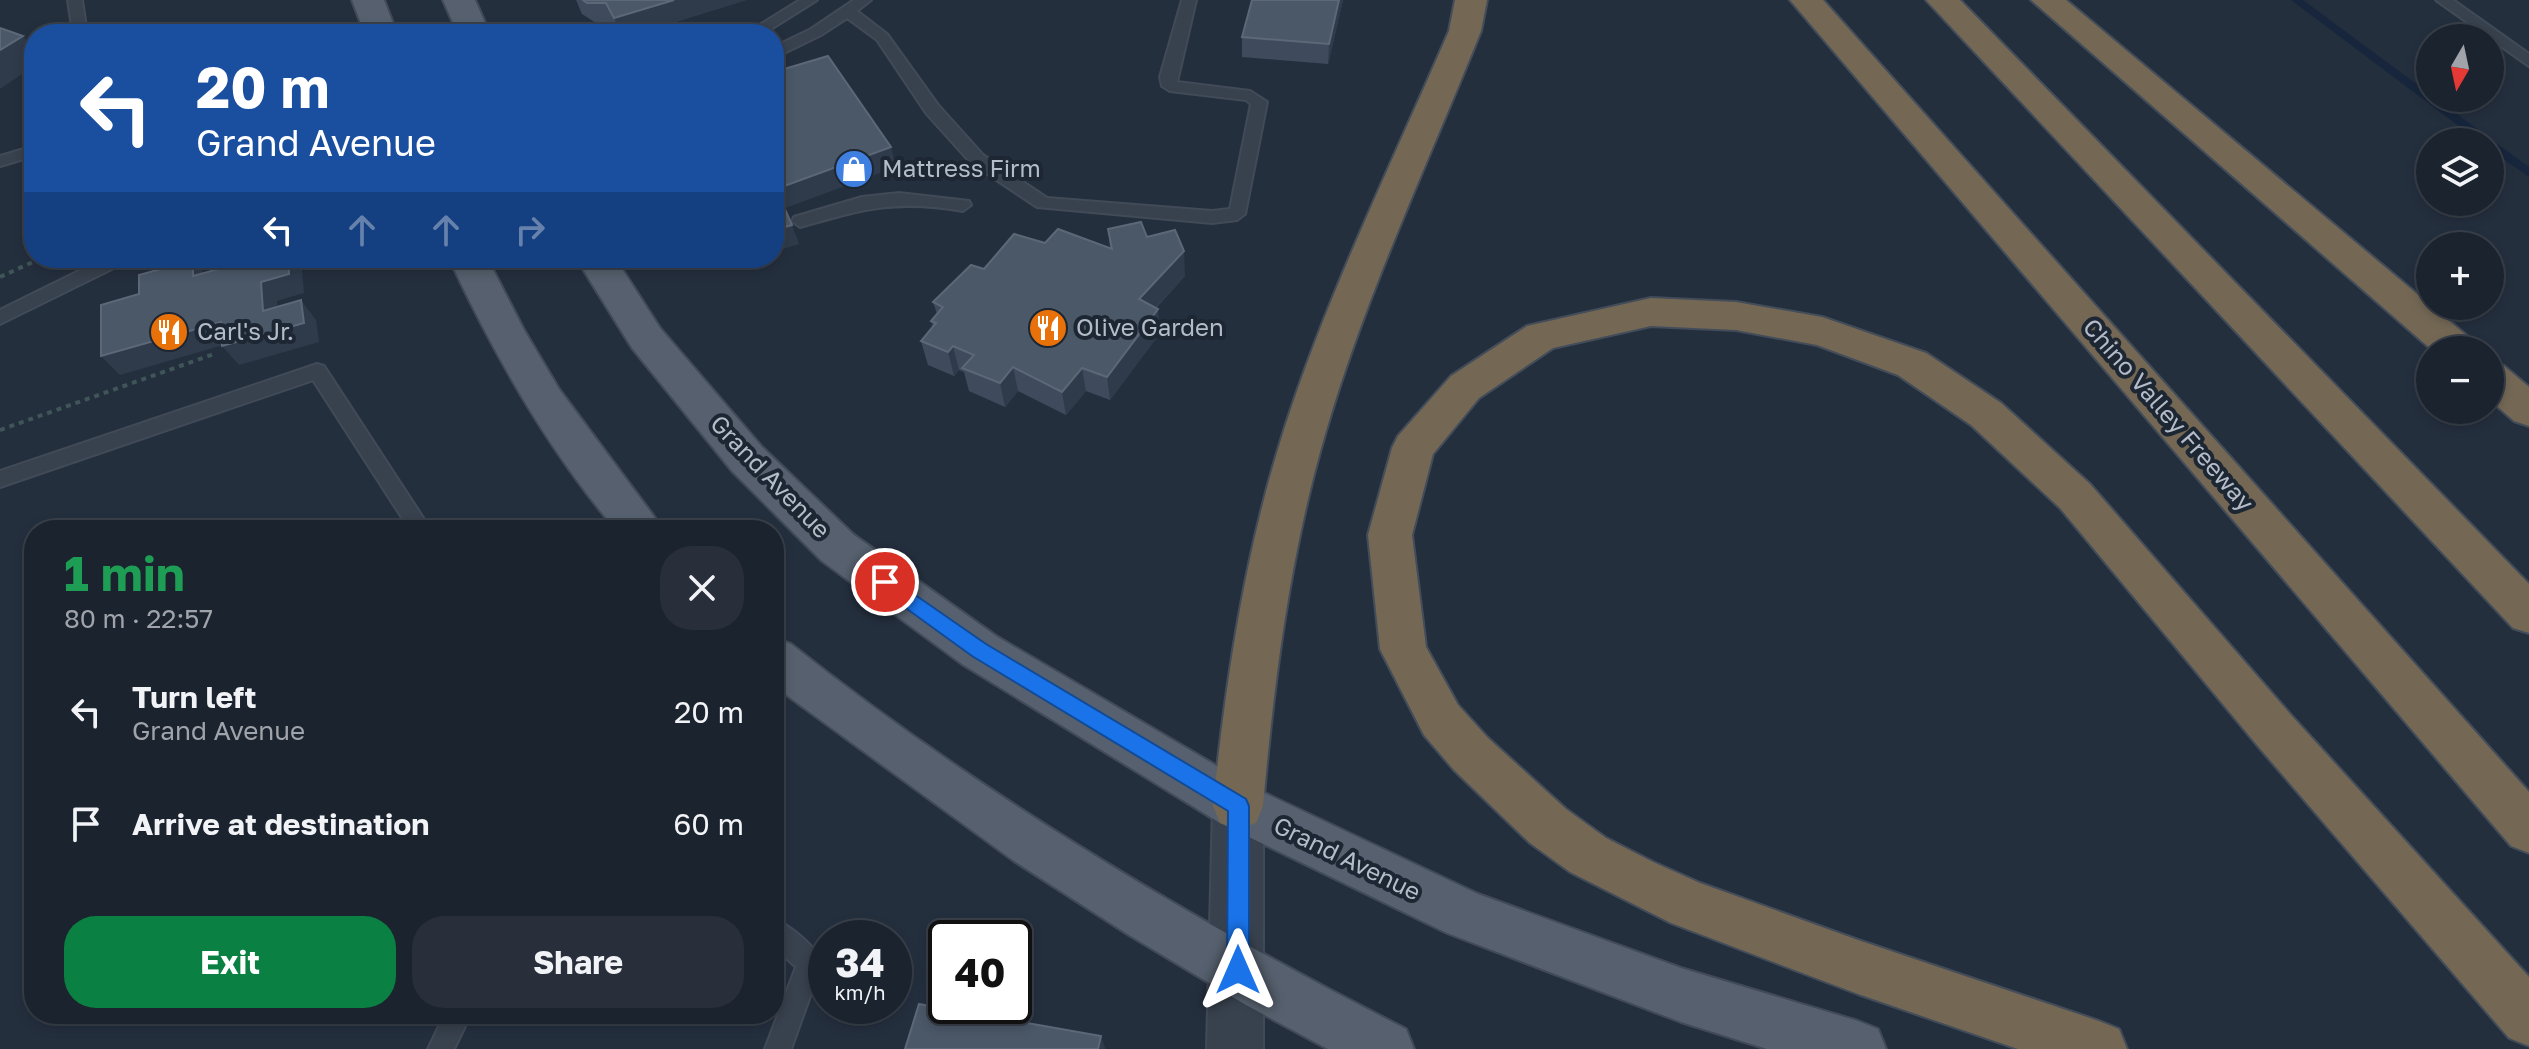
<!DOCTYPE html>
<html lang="en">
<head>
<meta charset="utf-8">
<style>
  :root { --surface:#1b232e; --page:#282f3a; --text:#f1f3f6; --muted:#a0a4aa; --line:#39404a; --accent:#0b8043 }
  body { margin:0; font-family:"Golos Text",sans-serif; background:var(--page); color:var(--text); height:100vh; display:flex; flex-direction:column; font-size:30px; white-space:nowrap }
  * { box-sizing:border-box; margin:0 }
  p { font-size:26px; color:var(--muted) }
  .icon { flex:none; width:44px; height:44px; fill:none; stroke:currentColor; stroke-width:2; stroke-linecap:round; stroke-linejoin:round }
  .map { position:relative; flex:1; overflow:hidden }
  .sheet { position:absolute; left:24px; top:520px; width:760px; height:504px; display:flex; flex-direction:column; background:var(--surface); border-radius:32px; box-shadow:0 4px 12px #0003,0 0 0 2px var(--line) }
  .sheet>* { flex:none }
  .banner { position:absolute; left:24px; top:24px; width:760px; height:244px; border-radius:32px; box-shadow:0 4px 12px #0003,0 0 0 2px var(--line); background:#1a4fa0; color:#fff; overflow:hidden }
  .needle { width:52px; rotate:189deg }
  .controls { position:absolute; left:2416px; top:24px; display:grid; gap:16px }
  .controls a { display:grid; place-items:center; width:88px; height:88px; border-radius:50%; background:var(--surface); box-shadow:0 4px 12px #0003,0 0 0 2px var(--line); font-size:40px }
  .speed { position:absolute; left:808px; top:920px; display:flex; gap:16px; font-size:40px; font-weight:700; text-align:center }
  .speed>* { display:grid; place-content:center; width:104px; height:104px; border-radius:50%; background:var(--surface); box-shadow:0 4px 12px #0003,0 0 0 2px var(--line); line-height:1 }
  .speed small { font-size:20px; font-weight:400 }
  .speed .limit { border:4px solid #111; border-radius:12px; background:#fff; color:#111 }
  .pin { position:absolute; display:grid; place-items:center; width:68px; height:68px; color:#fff; margin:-34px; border:4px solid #fff; border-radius:50%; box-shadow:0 2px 8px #0007 }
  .me { position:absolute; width:88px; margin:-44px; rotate:0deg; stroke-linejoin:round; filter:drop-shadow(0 0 6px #0008) }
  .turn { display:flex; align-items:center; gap:28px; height:168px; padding:0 40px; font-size:36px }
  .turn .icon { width:104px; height:104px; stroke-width:2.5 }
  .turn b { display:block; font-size:56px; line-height:68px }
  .lanes { display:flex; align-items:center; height:76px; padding:0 40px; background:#0003; justify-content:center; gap:40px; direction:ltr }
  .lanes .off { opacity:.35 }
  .round { display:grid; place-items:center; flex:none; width:84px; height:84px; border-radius:32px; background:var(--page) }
  .summary { display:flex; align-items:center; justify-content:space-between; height:136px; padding:0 40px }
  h1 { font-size:48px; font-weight:700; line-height:60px; color:#1e9e55 }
  .action { display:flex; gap:16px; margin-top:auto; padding:16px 40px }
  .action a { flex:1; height:92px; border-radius:32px; background:var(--accent); color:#fff; font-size:32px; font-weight:700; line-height:92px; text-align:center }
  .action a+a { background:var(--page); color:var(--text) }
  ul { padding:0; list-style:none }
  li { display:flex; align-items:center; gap:24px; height:112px; padding:0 40px }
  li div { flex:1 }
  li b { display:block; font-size:30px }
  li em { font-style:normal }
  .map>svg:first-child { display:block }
</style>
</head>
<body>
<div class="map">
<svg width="2529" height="1049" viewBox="0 0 2529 1049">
  <rect width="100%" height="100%" fill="#242f3e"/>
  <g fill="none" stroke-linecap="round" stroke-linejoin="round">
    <!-- stream -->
    <path fill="#17263c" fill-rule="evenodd" d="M2291,0H2303L2430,94V98H2435L2529,167V177L2490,150V142H2480Z"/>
    <defs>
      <path id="service" d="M68,0H82L87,34H73Z
        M800,0H817L763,34H745Z
        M854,0H871L857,11L887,34L938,105L983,155L1047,198L1212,211L1230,209L1251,104L1246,100L1170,91L1162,86L1160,77L1182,0H1196L1177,82L1250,91L1267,102L1245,214L1237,220L1212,223L1037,207L971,163L926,113L877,40L847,18L821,35L774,58V47L811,29Z
        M2436,0H2453L2529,54V66Z
        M34,146V156L0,166V156Z
        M899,193L969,201L971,205L963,211C896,199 863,209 800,227L792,221L794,217L862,197Z
        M105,258H129L126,262L0,324V310Z
        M317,364L324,366L431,530H410L313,380L0,487V471Z
        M774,919C791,926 815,946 822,963L791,1049H765L796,967L774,947Z
        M445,1014H471L454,1049H428Z"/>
      <path id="tertiary" d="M1238,783L1256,789L1263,806V1049H1207L1213,806L1220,789Z"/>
      <path id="primary" d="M352,0H384L397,34H365Z
        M443,0H475L490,34H458Z
        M449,258H487L524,330L559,389L664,530H616C547,448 494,355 449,258Z
        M576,258H615L660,328L762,447L854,535L996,636L1256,789L1478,894L1681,968L1858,1021L1878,1029L1886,1049H1767L1681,1022L1447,933L1220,823L962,664L822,561L732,471L632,348Z
        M774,638L791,644C980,794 1191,920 1406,1029L1414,1049H1328L1246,1005L1129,935L1014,861L774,686Z"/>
      <path id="motorway" d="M1455,0H1487L1481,31C1428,163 1366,294 1326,431C1290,553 1274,680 1263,806L1256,823L1238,829L1220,823L1213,806C1226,679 1245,552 1284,430C1328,293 1392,163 1449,31Z
        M1790,0H1823L2529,792V853L2511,846Z
        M1926,0H1960L2529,584V633L2513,628Z
        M2031,0H2066L2472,340L2478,350H2432Z
        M1651,298L1736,302L1822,317L1926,353L2001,403L2090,484L2291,715L2529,977V1046L2509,1038L2257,745L2060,508L1971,425L1898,375L1817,345L1736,330L1651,326L1553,348L1479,398L1433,454L1412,535L1426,647L1458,705L1488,738L1566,809L1606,838L1653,862L1700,883L1858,940L2099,1021L2119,1029L2127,1049H2018L1858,994L1671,923L1570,872L1530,843L1454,770L1424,735L1380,649L1368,535L1392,448L1398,436L1451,376L1527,326Z
        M2490,362L2504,366L2529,387V426L2514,421L2490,400Z"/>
    </defs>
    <!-- service casing -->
    <use href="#service" stroke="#414a57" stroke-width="4"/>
    <!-- tertiary casing -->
    <use href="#tertiary" stroke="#414a57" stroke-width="4"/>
    <!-- primary casing -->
    <use href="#primary" stroke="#414a57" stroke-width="4"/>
    <!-- motorway casing -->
    <use href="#motorway" stroke="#434c59" stroke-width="4"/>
    <!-- path -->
    <path stroke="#3f5557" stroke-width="4" stroke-dasharray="5 5" stroke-linecap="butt" d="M0,277L35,261
      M0,430L214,354"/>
    <!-- service -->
    <use href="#service" fill="#38414e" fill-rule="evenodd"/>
    <!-- tertiary -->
    <use href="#tertiary" fill="#38414e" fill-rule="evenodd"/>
    <!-- primary -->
    <use href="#primary" fill="#56606e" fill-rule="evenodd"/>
    <!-- motorway -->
    <use href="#motorway" fill="#746855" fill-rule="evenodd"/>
  </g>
  <!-- wall -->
  <path fill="#3f4b5c" d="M576,0H746L637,34H621L615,23H596L582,14Z
    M1343,0L1328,64L1242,57V37Z
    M1108,229L1147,237L1185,276L1156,308L1160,333L1110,400L1086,391L1066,415L1018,391L1005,407L969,391L964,372L959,370L954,376L928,365L921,341L933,327L931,321L937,314L933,302L984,269L1045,243L1110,248Z"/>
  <!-- shaded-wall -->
  <path fill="#2f3b4b" d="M674,0H746L637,34H621L614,18Z
    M1339,0H1343L1328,64L1329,44Z
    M23,36L34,48V66L0,89V50Z
    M891,147L896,167L783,209L776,189Z
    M792,225L799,244L774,252V230Z
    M1184,251L1185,276L1141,323L1139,299Z
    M288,258H293L302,270L304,293L277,301L279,330L301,300L316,320L319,342L239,365L222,346L263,311L261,282Z
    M736,258H751L738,262Z
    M193,260L210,280L193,276Z
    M1158,309L1160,333L1110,400L1107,377Z
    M221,322L237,341L120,375L101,356Z
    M953,346L959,370L954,376L948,352Z
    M1013,367L1018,391L1005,407L1000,383Z
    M1082,368L1086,391L1066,415L1062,392Z
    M1101,1036L1105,1048V1049H1098Z"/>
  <!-- building -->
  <path fill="#4b5868" stroke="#5c6777" stroke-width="2" d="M583,0H674L614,18L606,3H587Z
    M1252,0H1339L1329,44L1242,37Z
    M264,27L266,34H241Z
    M0,28L23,36L0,50Z
    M828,56L891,147L776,189L792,225L774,230V72Z
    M1141,222L1147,237L1175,230L1184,251L1139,299L1158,309L1107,377L1082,368L1062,392L1013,367L1000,383L962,368L974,355L953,346L948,352L921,341L936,323L931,321L943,307L933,302L971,265L984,269L1014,234L1045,243L1058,229L1112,249L1108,229Z
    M259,258H288L289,274L261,282L263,311L301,300L304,323L222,346L221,322L101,356V305L139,294V275L193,260V276Z
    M919,1004L1101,1036L1098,1049H905Z"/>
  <!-- route -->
  <path fill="#1a73e8" stroke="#114b97" stroke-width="2" d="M885,574L986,644L1246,799L1249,806V970L1246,978L1238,981L1230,978L1227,970L1228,811L972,656L878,588L876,582L878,577Z"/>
  <!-- icons -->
  <defs>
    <symbol id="shop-disc" viewBox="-11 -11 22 22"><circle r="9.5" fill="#3f7fe0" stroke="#1d2633"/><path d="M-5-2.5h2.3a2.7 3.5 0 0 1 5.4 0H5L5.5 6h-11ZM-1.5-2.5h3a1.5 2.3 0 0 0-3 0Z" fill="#fff"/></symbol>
    <symbol id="restaurant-disc" viewBox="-11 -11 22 22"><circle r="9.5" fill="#e8710a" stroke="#1d2633"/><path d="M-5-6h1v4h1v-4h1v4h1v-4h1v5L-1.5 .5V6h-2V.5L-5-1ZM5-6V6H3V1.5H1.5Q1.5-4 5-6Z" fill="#fff"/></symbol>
  </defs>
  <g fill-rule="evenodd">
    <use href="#shop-disc" x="832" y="147" width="44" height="44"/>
    <use href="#restaurant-disc" x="1026" y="306" width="44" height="44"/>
    <use href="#restaurant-disc" x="147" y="310" width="44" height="44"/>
  </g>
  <g text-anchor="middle" stroke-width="8" stroke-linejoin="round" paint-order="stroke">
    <!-- poi labels -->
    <g font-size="24" fill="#b4bcc9" stroke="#1d2633" text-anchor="start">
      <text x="882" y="177">Mattress Firm</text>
      <text x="1076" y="336">Olive Garden</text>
      <text x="197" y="340">Carl's Jr.</text>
    </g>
    <!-- street labels -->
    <g font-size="24" fill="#b4bcc9" stroke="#1d2633">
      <text transform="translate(2168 415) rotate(49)" y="8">Chino Valley Freeway</text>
      <text transform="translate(770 477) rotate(46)" y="8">Grand Avenue</text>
      <text transform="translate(1347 859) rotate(26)" y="8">Grand Avenue</text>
    </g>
  </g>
</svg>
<div class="controls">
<a><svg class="needle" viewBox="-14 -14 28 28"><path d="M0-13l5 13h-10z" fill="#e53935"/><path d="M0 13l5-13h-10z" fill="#a0a4aa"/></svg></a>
<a><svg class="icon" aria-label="layers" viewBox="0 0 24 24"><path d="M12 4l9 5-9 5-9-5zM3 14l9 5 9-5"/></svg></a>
<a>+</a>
<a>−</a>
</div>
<div class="speed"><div>34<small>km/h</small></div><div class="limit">40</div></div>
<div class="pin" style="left:885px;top:582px;background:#d93025"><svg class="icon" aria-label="arrive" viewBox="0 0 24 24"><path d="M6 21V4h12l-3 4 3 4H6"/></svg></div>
<svg class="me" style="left:1238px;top:970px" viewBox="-20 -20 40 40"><path d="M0-17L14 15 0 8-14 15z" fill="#1a73e8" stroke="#fff" stroke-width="4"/></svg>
<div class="banner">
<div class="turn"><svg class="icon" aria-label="left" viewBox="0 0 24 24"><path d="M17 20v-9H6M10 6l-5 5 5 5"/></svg><div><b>20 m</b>Grand Avenue</div></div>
<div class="lanes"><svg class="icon" aria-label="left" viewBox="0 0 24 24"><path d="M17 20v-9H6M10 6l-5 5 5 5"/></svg><svg class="icon off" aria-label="ahead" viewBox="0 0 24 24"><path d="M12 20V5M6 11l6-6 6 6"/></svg><svg class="icon off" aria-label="ahead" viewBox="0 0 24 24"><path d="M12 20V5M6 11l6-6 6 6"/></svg><svg class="icon off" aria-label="right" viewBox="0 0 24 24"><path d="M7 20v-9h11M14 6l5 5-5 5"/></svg></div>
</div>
<section class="sheet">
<div class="summary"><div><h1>1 min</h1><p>80 m · 22:57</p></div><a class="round"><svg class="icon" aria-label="close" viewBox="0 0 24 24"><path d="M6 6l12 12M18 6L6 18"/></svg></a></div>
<ul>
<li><svg class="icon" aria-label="left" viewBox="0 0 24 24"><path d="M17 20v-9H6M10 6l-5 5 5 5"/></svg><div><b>Turn left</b><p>Grand Avenue</p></div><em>20 m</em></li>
<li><svg class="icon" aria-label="arrive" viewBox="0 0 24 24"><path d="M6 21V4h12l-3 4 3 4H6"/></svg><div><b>Arrive at destination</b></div><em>60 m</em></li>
</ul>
<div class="action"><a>Exit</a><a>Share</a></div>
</section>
</div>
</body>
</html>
